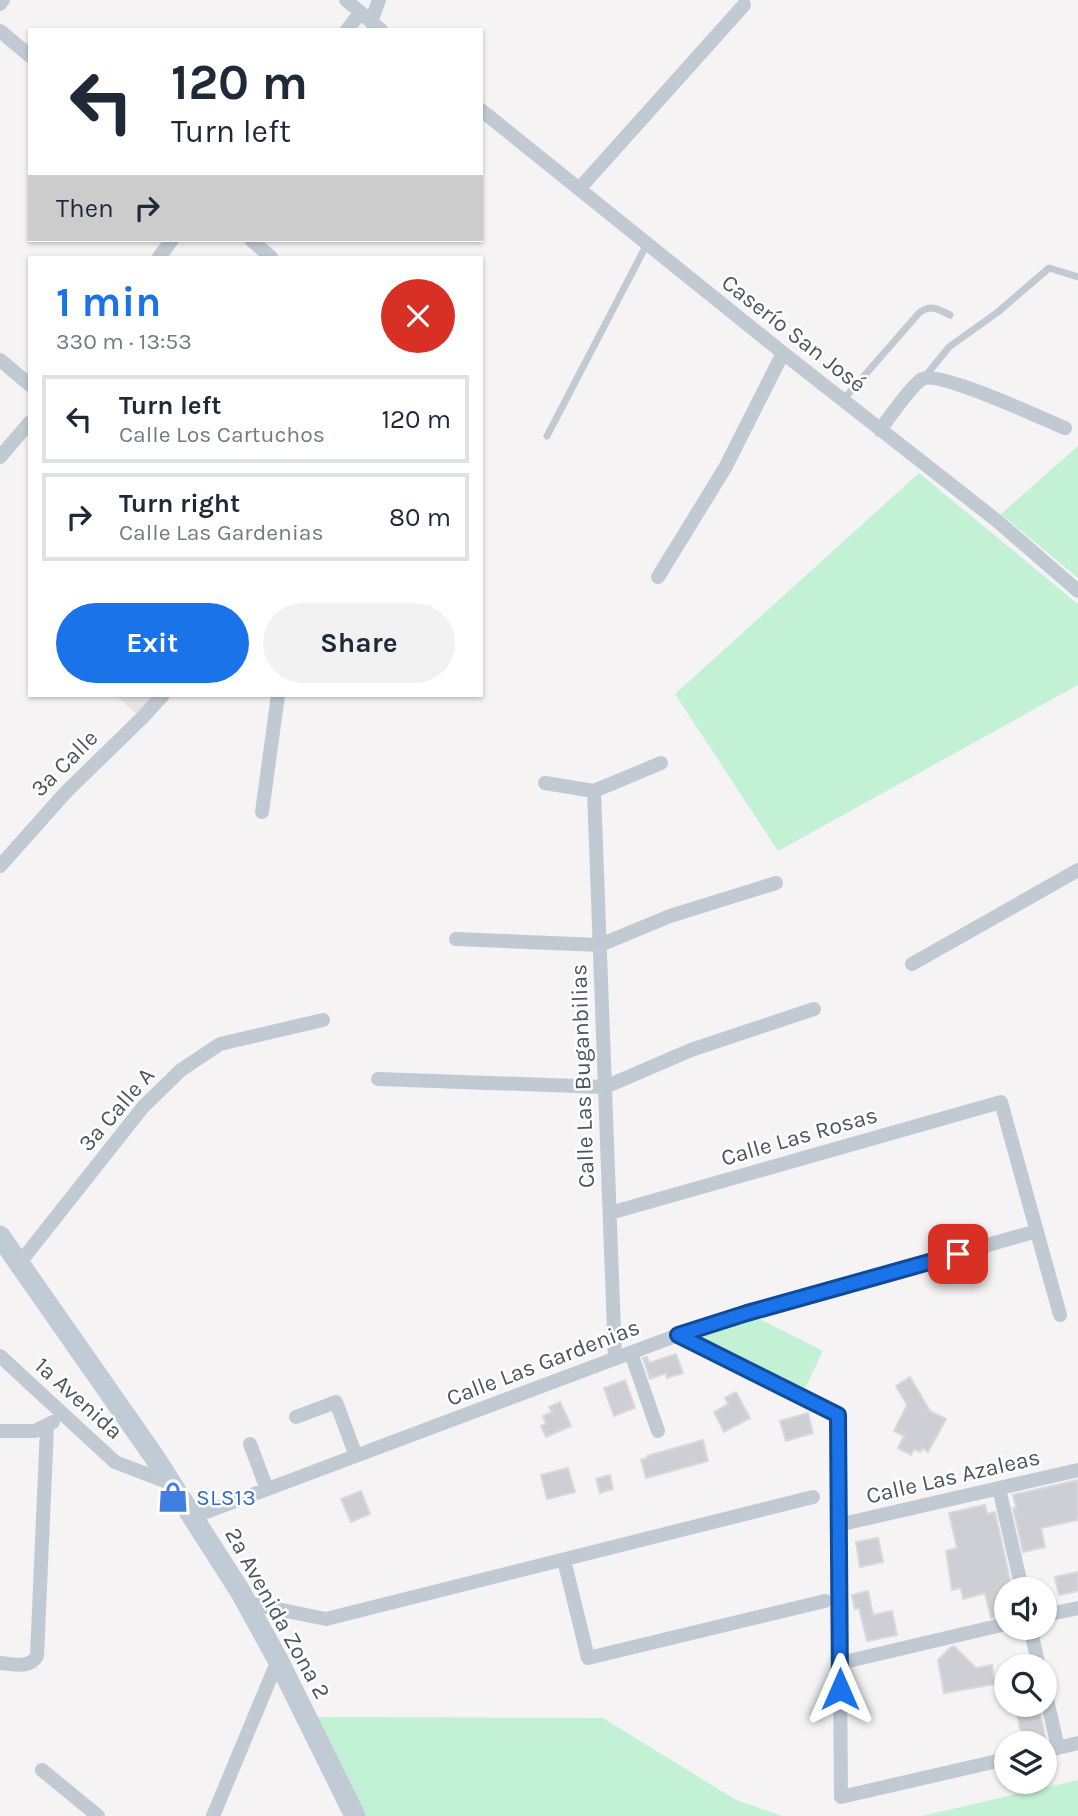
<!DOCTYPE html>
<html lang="en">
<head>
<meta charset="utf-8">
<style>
  :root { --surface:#fff; --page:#f2f2f3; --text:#1f2937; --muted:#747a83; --line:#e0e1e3; --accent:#1a73e8 }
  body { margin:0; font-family:Karla,sans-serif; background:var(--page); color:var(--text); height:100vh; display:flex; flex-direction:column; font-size:26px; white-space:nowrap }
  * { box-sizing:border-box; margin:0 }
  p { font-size:23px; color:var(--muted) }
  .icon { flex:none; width:38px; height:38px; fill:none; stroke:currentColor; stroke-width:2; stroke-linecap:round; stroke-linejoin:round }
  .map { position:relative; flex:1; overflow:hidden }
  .drawer { position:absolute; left:28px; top:256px; width:455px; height:441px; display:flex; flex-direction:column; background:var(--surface); border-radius:0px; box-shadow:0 2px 5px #0004 }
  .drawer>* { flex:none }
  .banner { position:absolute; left:28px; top:28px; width:455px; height:214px; border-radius:0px; box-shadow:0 2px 5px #0004; background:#fff; color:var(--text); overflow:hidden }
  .fabs { position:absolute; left:994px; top:1577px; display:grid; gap:14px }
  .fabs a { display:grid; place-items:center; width:63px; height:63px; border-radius:50%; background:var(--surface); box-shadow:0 2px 5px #0004; font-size:35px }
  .pin { position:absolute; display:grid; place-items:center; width:60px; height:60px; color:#fff; margin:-30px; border-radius:14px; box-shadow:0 4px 10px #0006 }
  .me { position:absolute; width:77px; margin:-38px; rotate:0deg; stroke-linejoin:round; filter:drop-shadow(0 0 5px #0008) }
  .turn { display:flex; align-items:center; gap:24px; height:147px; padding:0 28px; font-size:32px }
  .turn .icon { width:91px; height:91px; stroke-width:2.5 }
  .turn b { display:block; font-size:49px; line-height:60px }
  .then { display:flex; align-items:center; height:66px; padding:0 28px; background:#0003; gap:14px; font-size:26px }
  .round { display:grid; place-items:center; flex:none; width:74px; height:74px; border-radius:37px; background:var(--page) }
  .headline { display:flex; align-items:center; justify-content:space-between; height:119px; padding:0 28px }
  h1 { font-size:42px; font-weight:700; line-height:52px; color:var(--accent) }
  .primary-button { display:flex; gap:14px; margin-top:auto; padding:14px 28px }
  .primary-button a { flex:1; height:80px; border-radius:42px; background:var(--accent); color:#fff; font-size:28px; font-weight:700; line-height:80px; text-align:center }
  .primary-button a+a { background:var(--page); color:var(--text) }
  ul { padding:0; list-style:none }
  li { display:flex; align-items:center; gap:21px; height:88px; margin:0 14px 10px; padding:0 14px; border:4px solid var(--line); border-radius:0px }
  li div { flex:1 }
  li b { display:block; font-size:26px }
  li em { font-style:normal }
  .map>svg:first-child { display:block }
</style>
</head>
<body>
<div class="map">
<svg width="1078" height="1816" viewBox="0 0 1078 1816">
  <rect width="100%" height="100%" fill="#f5f3f3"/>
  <!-- education -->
  <path fill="#e6e4e5" d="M115,695H161L141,718Z"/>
  <!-- green -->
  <path fill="#c3f1d5" d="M1078,446V578L1001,514Z
    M919,473L1078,604V685L778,851L675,694Z
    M747,1313L823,1351L801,1396L678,1335Z
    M315,1717L603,1718L736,1800L782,1816H365Z
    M1078,1780V1816H922Z"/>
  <!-- building -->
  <path fill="#cdcfd5" stroke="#d7d9de" stroke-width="2" d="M676,1354L683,1373L667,1378L666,1373L650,1379L643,1358L647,1357L649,1363Z
    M910,1377L930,1411L946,1419L928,1452L922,1448L921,1452L914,1449L911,1455L898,1448L904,1436L894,1431L907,1405L896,1386Z
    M625,1380L635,1408L614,1416L604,1388Z
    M736,1392L750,1418L724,1432L714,1412L728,1404L725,1398Z
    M560,1402L571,1426L546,1437L541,1426L546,1424L543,1416L552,1412L549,1407Z
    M808,1413L813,1433L786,1441L780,1421Z
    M703,1440L708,1461L646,1478L641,1460L647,1458V1456Z
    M568,1468L575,1492L547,1499L541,1475Z
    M610,1475L613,1489L600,1493L596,1479Z
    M1078,1480V1520L1041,1528L1045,1547L1023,1552L1013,1508H1016L1013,1495Z
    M361,1491L370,1514L351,1522L341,1499Z
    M985,1505L987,1514L995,1512L1012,1589H1006V1615L991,1618L985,1593L963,1599L961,1588L952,1590L946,1551L957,1548L949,1513Z
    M878,1538L883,1562L860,1567L856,1542Z
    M1078,1572V1591L1059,1595L1055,1577Z
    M868,1591L873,1615L892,1611L897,1635L867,1641L859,1608L855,1609L852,1595Z
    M954,1646L976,1668L992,1665L995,1684L944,1693L938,1660L951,1647Z
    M1015,1704H1038L1046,1741L1023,1743Z"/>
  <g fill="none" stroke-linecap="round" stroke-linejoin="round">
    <!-- lane -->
    <path stroke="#c1cad2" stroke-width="7" d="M923,379L949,347L998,312L1049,268L1078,277
      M843,400L919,313C931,304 938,309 950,315
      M547,436L647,244"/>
    <!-- street -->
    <path stroke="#c1cad2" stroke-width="14" d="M346,0L381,30
      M0,4L3,0
      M371,22L379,0
      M347,30L360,13
      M0,31L30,56
      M481,110L783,353L996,520L1078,591
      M579,189L744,5
      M251,240L271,257
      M159,257L172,240
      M0,360L30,385
      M880,430C888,419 912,385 922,379C939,370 1043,419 1065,428
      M0,457L30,422
      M658,577L725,468L783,353
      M545,783L594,791
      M594,791L615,1359
      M594,791L661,763
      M262,812L278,695
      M0,866L66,792L143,717L163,695
      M456,939L600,945L670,916L776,883
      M912,964L1078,870
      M378,1079L605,1087L691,1050L814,1009
      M610,1213L1001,1102L1060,1315
      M18,1265L143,1107L181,1070L220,1044L323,1020
      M678,1335L838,1415L841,1797L1006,1759
      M631,1353L658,1431
      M0,1356L115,1462L170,1483
      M296,1417L336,1402L356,1456
      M0,1431H35L53,1422
      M250,1444L267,1489
      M999,1488L1022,1589
      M193,1517L678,1335L747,1313L1037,1231
      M838,1525L1078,1470
      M564,1560L588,1658L825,1601
      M247,1603L326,1619L813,1497
      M1045,1615L1078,1608
      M1030,1628L1039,1666
      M0,1663C14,1664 29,1669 37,1656L47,1427
      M840,1663L1006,1624
      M1045,1691L1058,1748
      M1045,1751L1078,1743
      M42,1770L98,1816
      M213,1816L278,1660"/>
    <!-- secondary -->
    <path stroke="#c1cbd6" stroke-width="21" d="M0,1236L153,1455L240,1591L278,1660L355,1816"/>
  </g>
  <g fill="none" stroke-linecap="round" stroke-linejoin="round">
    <defs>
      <path id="route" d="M840,1689L838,1415L678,1335L747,1313L958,1254"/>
    </defs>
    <!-- route casing -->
    <use href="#route" stroke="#114b97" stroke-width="18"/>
    <!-- route -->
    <use href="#route" stroke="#1a73e8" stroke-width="12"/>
  </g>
  <!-- icons -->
  <defs>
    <symbol id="shop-bare" viewBox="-9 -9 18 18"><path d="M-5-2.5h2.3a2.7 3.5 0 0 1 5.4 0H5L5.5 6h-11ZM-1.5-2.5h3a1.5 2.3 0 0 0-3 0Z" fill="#3f7fe0" stroke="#fff" stroke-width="2.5" paint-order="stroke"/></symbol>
  </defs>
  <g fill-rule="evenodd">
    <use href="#shop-bare" x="151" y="1475" width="44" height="44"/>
  </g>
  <g text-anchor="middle" stroke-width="5" stroke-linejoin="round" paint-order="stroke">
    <!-- street labels -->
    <g font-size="23" fill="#4a5661" stroke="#fff">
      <text transform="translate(794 333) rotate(38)" y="8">Caserío San José</text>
      <text transform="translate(64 763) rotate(-45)" y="8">3a Calle</text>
      <text transform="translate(582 1076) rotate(-92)" y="8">Calle Las Buganbilias</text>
      <text transform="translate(116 1109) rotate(-49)" y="8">3a Calle A</text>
      <text transform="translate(799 1136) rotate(-16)" y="8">Calle Las Rosas</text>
      <text transform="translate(543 1362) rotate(-21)" y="8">Calle Las Gardenias</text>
      <text transform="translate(79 1398) rotate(42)" y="8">1a Avenida</text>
      <text transform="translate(953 1476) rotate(-13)" y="8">Calle Las Azaleas</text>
      <text transform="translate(278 1613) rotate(61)" y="8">2a Avenida Zona 2</text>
    </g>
    <!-- shop labels -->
    <g font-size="23" fill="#366cbe" stroke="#fff" text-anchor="start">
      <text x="196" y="1505">SLS13</text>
    </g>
  </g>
</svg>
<div class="fabs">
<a><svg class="icon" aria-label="sound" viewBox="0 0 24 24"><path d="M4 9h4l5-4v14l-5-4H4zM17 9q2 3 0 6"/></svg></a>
<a><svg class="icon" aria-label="search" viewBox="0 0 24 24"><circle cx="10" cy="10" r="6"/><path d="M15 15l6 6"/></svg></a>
<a><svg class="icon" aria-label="layers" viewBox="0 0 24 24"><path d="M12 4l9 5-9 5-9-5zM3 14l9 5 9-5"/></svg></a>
</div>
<div class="pin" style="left:958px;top:1254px;background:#d93025"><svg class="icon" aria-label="arrive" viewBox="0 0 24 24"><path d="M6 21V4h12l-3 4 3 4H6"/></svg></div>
<svg class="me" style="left:840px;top:1689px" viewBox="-20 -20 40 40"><path d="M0-17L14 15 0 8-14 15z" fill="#1a73e8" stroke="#fff" stroke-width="4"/></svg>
<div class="banner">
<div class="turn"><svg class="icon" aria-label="left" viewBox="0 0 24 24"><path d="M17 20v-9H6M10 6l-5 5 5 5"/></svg><div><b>120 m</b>Turn left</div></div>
<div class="then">Then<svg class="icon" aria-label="right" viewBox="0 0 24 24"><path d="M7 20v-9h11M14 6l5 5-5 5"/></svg></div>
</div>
<section class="drawer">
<div class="headline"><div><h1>1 min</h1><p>330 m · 13:53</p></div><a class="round" style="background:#d93025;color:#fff"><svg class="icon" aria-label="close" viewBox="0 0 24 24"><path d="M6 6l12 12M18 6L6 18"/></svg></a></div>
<ul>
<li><svg class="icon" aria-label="left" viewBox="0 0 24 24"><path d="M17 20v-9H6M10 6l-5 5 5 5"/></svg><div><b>Turn left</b><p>Calle Los Cartuchos</p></div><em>120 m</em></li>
<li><svg class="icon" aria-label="right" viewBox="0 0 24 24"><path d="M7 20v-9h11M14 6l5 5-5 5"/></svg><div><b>Turn right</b><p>Calle Las Gardenias</p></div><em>80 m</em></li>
</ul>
<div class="primary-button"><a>Exit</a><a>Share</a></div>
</section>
</div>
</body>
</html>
